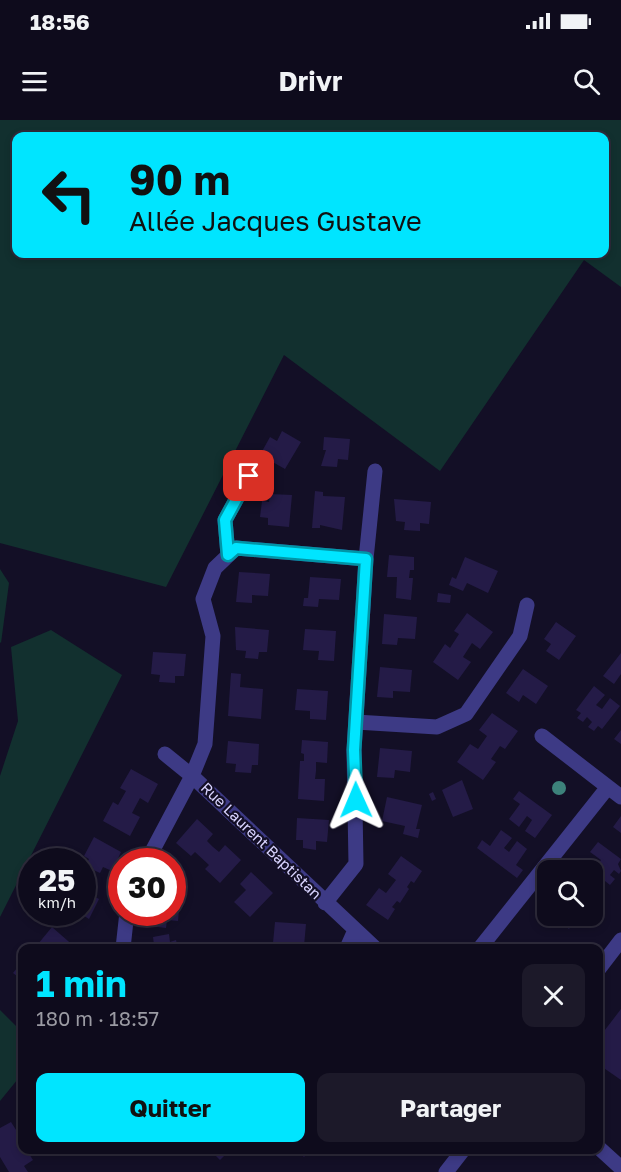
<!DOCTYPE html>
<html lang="fr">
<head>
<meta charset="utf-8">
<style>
  :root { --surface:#0e0b1c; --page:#1c1929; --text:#f1f3f6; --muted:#9b9ba3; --line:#2e2b3b; --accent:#00e5ff }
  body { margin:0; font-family:"Golos Text",sans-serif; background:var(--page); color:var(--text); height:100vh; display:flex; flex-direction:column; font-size:22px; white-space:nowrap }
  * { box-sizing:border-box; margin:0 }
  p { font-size:20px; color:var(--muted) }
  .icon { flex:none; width:33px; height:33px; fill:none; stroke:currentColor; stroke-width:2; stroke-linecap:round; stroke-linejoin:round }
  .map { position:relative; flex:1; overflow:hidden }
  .drawer { position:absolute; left:18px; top:824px; width:585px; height:210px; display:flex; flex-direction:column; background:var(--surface); border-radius:12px; box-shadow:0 3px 9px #0003,0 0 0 2px var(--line) }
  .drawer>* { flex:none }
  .banner { position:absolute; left:12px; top:12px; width:597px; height:126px; border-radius:12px; box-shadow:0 3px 9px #0003,0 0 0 2px var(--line); background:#00e5ff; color:#111; overflow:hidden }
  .fabs { position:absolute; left:537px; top:740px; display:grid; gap:12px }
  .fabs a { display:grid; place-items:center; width:66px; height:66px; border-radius:12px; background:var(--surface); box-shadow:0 3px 9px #0003,0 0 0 2px var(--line); font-size:30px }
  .speed { position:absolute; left:18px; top:728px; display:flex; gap:12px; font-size:30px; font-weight:700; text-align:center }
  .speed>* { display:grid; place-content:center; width:78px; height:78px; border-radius:50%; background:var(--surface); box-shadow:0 3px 9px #0003,0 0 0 2px var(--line); line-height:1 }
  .speed small { font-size:15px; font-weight:400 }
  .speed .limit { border:9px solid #d22; background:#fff; color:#111 }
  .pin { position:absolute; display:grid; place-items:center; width:51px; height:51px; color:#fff; margin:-26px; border-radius:12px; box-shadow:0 3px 9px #0006 }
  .me { position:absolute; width:66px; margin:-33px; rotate:359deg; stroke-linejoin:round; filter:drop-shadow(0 0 4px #0008) }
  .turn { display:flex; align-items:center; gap:21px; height:126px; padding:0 18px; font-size:27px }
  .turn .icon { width:78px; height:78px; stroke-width:2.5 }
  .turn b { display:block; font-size:42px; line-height:51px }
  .round { display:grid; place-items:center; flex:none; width:63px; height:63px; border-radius:12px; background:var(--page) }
  .summary { display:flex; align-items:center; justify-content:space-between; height:102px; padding:0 18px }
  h1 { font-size:36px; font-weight:700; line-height:45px; color:var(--accent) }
  .button { display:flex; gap:12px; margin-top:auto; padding:12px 18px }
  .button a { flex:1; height:69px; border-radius:12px; background:var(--accent); color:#111; font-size:24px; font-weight:700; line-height:69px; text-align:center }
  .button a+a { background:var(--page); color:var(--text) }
  .status { display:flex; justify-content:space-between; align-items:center; height:42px; padding:0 30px; background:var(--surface); direction:ltr }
  .status svg { height:16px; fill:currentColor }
  header { display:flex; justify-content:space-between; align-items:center; height:78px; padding:0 18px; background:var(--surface); font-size:27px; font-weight:700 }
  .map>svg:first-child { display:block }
</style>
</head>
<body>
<div class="status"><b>18:56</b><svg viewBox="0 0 49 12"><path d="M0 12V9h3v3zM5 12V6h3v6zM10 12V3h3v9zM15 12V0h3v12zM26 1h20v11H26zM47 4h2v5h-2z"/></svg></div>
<header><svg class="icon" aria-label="menu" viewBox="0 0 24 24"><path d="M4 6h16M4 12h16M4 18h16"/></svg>Drivr<svg class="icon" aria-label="search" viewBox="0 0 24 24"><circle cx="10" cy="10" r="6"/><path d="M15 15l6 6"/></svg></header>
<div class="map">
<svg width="621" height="1052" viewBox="0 0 621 1052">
  <rect width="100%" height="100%" fill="#130f26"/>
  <!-- green -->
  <path fill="#12302f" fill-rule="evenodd" d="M0,0H621V167L584,140L440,351L284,235L166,467L0,423ZM16,16H604V134H16Z
    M0,449L9,463L1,523L0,522Z
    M51,510L122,555L0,797V656L18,601L11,527Z
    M0,890L22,912V954L0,981Z"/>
  <!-- building -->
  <path fill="#241b47" d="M282,311L301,322L285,349L260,335L270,317L277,321Z
    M324,317L350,319L348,340L338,339L337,347L321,346L326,330H323Z
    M315,371L323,372V376L345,377L342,410L320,405V408H312Z
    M270,374L292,375L289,407L268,405V398L260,397L262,381L269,382Z
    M394,379L431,382L429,404L420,403V411L404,410L405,402L396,401Z
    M389,435L414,437V450H410L409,458H413L411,480L396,478L397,457H387Z
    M465,437L498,451L488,473L467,463L463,471L449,465L452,457L456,459Z
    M239,452L270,454L268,476L252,475V483L236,482Z
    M310,457L341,459L339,480L319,479L318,487L303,486L304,478H308Z
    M438,473L451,475L450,483L437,482Z
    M467,493L493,512L480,529L472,523L463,537L471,542L458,560L433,542L445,524L450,528L459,514L454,511Z
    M384,494L417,497L415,519L398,518L397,525L382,524Z
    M556,502L576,516L559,540L546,531L551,524L544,519Z
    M235,507L269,510L267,532H259L258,539L245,538L246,531L236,530Z
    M305,509L336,511L334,541L318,540L319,531L303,530Z
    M153,532L186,534L184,556H175V563L159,562L160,555L151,554Z
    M621,533V554L614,564L603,556Z
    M380,547L412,550L410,572L393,571V578L377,577Z
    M523,549L548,566L536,584L523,575L519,582L506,573Z
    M231,553L241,554L240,567L263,569L261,599L228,596Z
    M594,566L605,575L596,585L602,589L610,578L620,586L602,609L598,606L594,611L588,607L592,602L587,597L583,602L577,598L581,593L576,590Z
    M297,569L328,571L326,600L310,599V591L295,590Z
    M492,593L518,611L505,629L500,626L491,639L496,642L483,660L457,642L470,624L478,629L487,616L479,610Z
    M621,610V624L614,619Z
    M302,620L328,622L327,643L316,642V651L315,659H325L324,681L298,679L300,641H304V634L301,633Z
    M228,621L259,624L258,645H252L251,653L235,652L236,644L226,643Z
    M380,628L412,631L410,652L395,650L394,658L377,657Z
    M131,649L158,664L148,683L140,678L132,693L140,697L130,716L103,701L113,682L118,685L126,671L120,668Z
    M462,660L473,689L453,697L442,670Z
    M519,671L552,695L535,718L525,711L532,700L527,696L519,707L509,699L520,684L513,679Z
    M433,672L436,679L432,681L429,674Z
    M387,677L422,685L416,709H420L418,718L403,714L405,706L382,701Z
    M621,696V713L613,707Z
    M297,698L329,700L327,722L316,721V730L303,728V720H296Z
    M197,699L213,714L207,721L213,727L219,732L225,725L241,740L220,763L205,749L209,745L195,732L191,736L176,723Z
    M501,710L512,718L504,728L509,732L517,721L527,729L516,745L523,750L517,758L477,728L482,720L490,726Z
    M94,717L121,732L112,751L103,747L100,753L85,746L89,739L84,736Z
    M598,722L621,739L618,744L621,751L619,754L614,750L610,755L615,759L610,765L605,761L602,766L592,759V750L578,748L587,738L597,745L601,740L590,732Z
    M401,736L422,751L414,763L411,761L407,767L409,769L400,783L397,781L392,787L395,789L388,800L366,785L379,768L386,773L396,760L388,754Z
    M251,752L273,773L250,797L234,782L246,770L240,764Z
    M82,770L99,779L89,799L81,794L77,801L63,794L82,792Z
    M172,779L180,780L178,801L167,800L166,808L150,806L152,792H172Z
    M567,795H588L583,801L578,797L569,809L561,803Z
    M275,802L306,804L304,826L279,828V823H273Z
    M52,807L76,828H43L38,824Z
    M169,814L170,822L176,820L178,828H142L154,825L153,817Z
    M22,842V860L13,853Z
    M621,889V960L598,944V919Z
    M11,1002L20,1016L22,1029H26L33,1040L24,1046L28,1052H9L0,1037V1008Z
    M209,1029H231L220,1040Z
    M295,1029H312L304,1037Z"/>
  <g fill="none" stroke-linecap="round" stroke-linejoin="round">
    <!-- minor -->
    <path stroke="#3d3a85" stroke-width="15" d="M228,435L225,400L249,356
      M356,602L437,607L466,594L520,516L527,485
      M165,634L192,656L375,828
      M608,667L621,677
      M147,741L192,656L205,624L213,516L203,479L215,448L236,428L366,439
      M325,783L356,744L354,630L366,439L375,351
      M123,828L127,792
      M347,828L355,810
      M480,828L608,667L542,616
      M598,1027L621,1048"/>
    <!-- tertiary -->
    <path stroke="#3d3a85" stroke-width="15" d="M598,850L621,820
      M446,1052L464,1029"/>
  </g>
  <!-- trees -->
  <circle fill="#3d827b" cx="559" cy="668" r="7"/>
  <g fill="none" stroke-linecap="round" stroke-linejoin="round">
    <defs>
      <path id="route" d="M249,356L225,400L228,435L236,428L366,439L354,630L356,680"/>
    </defs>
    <!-- route casing -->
    <use href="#route" stroke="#0095a6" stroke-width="15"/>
    <!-- route -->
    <use href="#route" stroke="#00e5ff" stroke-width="10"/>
  </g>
  <g text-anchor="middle" stroke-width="4.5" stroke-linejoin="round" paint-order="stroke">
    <!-- street labels -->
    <g font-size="15" fill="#d9d4ff" stroke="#130f26">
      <text transform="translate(261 721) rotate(44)" y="5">Rue Laurent Baptistan</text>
    </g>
  </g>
</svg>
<div class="fabs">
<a><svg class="icon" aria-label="search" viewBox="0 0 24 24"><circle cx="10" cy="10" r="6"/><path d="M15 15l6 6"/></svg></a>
</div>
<div class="speed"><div>25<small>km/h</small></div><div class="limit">30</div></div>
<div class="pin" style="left:249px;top:356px;background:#d93025"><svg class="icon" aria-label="arrive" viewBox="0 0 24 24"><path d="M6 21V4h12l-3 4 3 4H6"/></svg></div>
<svg class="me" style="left:356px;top:680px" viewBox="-20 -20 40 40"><path d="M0-17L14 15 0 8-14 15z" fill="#00e5ff" stroke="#fff" stroke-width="4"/></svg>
<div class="banner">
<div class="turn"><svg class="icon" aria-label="left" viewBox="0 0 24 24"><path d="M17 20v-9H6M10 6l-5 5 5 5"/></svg><div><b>90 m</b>Allée Jacques Gustave</div></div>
</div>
<section class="drawer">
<div class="summary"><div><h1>1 min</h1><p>180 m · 18:57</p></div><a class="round"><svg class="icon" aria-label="close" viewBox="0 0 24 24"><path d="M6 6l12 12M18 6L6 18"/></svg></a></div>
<div class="button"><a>Quitter</a><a>Partager</a></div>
</section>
</div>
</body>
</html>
